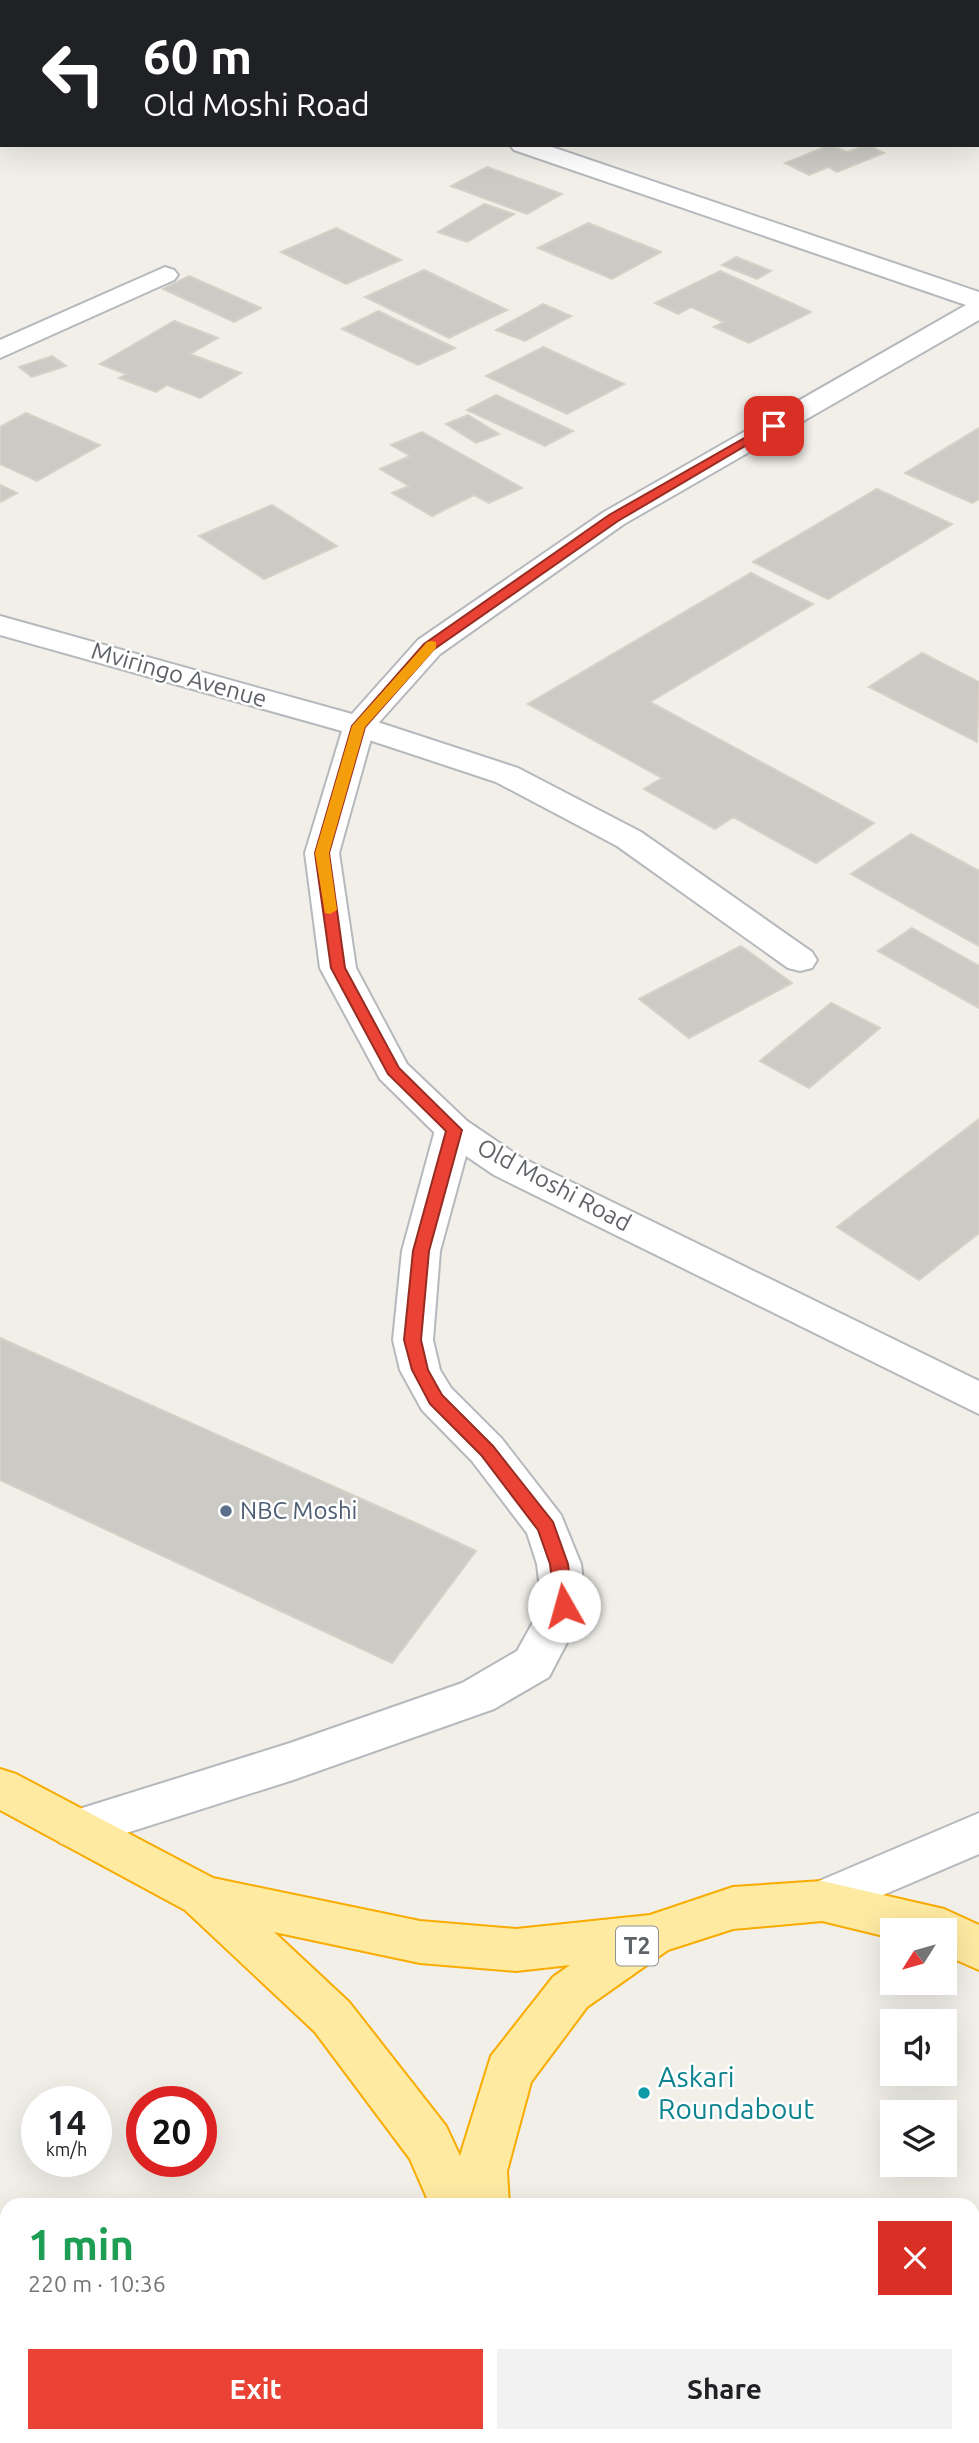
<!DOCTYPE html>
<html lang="en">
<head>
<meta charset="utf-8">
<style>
  :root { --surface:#fff; --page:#f2f2f2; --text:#202124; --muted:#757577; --accent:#ea4335 }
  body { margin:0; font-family:Ubuntu,sans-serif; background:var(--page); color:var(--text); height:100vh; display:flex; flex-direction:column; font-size:26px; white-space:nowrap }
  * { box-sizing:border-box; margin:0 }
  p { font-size:23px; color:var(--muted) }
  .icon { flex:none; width:38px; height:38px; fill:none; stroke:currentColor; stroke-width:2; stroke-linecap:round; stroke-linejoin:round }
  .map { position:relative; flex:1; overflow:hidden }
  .side { position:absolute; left:0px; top:2198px; width:980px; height:245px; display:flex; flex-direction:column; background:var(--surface); border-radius:21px 21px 0 0; box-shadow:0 7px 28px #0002 }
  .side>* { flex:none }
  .banner { position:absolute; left:0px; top:0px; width:980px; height:147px; box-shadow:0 7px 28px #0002; background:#202124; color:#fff; overflow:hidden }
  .needle { width:46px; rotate:233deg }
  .controls { position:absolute; left:880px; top:1918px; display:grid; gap:14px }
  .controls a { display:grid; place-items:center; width:77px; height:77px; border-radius:0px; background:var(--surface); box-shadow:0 7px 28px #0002; font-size:35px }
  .speed { position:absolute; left:21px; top:2086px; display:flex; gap:14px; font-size:35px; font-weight:700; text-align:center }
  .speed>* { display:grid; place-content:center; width:91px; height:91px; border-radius:50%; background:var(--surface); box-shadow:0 7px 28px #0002; line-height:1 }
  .speed small { font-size:18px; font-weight:400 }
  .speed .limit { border:10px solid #d22; background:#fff; color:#111 }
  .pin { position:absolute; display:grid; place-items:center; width:60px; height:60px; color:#fff; margin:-30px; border-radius:14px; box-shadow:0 4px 10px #0006 }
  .me { position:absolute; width:77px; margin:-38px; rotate:353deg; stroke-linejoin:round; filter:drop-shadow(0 0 5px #0008) }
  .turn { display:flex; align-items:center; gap:24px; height:147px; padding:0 28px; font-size:32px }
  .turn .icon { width:91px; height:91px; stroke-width:2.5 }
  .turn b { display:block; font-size:49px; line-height:60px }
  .round { display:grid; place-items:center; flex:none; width:74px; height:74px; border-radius:0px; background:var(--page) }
  .overview { display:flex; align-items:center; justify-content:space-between; height:119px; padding:0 28px }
  h1 { font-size:42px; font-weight:600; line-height:52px; color:#1e9e55 }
  .primary-button { display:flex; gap:14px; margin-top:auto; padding:14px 28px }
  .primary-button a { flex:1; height:80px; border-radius:0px; background:var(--accent); color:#fff; font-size:28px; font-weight:600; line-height:80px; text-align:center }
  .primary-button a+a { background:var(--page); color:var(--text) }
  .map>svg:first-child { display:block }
</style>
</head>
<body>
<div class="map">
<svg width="979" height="2443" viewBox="0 0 979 2443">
  <rect width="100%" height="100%" fill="#f1efe8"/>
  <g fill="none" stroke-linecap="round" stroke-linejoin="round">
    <!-- stream -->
    <path fill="#aadaff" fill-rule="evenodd" d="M190,0H206L189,2Z
      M2,67V75L0,76V68Z"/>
  </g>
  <!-- building -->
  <path fill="#cccac5" stroke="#d6d1c6" stroke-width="2" d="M830,145L847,152L868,145L884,153L837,172L828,167L809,175L785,163Z
    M487,167L562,194L527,214L451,186Z
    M484,204L514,214L467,242L438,232Z
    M588,223L661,252L612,279L538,248Z
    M336,228L401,260L346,284L281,252Z
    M736,257L771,271L757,279L722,265Z
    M424,270L507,310L449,338L365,297Z
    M720,271L811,312L749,343L714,327L724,322L691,307L678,314L655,303Z
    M189,276L261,308L234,322L163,289Z
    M543,304L571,316L525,341L496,330Z
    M378,311L455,348L418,365L342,329Z
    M174,321L218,338L190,354L241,373L200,398L167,385L156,392L119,378L126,374L100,364Z
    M543,347L624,384L567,414L486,376Z
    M52,356L66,366L32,377L19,367Z
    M496,395L573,431L545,446L467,410Z
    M26,413L100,445L37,481L0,464V427Z
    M468,415L499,434L476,443L446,424Z
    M979,428V499L972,503L905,473Z
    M422,432L522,488L489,503L474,495L432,516L392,493L409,486L380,469L410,456L391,445Z
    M0,485L17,493L0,502Z
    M877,489L952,524L828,599L753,562Z
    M272,505L337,546L264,579L199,536Z
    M751,573L813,604L650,702L874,823L816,863L733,817L715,829L644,789L662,778L528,704Z
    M922,653L979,682L977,742L869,687Z
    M911,834L979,871V946L851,874Z
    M912,928L979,966V1008L878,951Z
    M741,946L792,983L689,1038L639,999Z
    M831,1003L880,1028L809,1088L760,1061Z
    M979,1119V1233L919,1280L837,1227Z
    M0,1338L420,1525L476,1551L392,1663L0,1480Z"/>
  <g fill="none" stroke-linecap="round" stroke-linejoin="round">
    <defs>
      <path id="service" d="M359,716L518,768L641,832L812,952L817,960L812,968L800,971L788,968L617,846L496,782L348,733L343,726L348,719Z
        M454,1117L467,1121L473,1130L440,1251L433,1340L440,1370L451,1388L502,1439L561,1515L581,1564L586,1606L549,1677L494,1709L293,1780L76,1849L60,1843L53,1829L60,1815L290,1743L462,1683L517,1651L542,1606L537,1564L527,1533L472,1461L422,1410L400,1370L393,1340L402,1251L435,1130L441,1121Z"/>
      <path id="minor" d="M510,145H546L979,292V320L624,524L440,654L374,728L339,853L356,968L407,1064L467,1121L520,1157L979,1381V1414L494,1175L441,1139L380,1079L320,968L305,853L342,731L0,635V616L352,714L418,640L604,512L966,305L514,150Z
        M165,267L174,270L178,275L174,280L0,358V340Z"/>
      <path id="secondary" d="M979,1813V1854L822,1921L805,1915L798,1901L805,1887Z
        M487,2436H541V2443H487Z"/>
      <path id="trunk" d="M0,1769L16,1774L213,1878L420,1921L516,1929L650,1915L733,1887L822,1881L944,1909L979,1925V1970L945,1955V1930H892V1938L822,1921L733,1929L668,1950L587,2007L531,2082L507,2171L509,2205H430L410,2159L315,2032L185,1910L0,1810ZM274,1932L420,1963L516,1971L570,1965L553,1977L491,2056L460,2156L446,2126L349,2002Z
        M548,2436H605L607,2443H551Z"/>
    </defs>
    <!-- service casing -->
    <use href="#service" stroke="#b5b8bc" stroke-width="4"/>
    <!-- minor casing -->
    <use href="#minor" stroke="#b5b8bc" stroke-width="4"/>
    <!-- secondary casing -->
    <use href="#secondary" stroke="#b6babf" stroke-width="4"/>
    <!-- trunk casing -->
    <use href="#trunk" stroke="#f9ab00" stroke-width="4"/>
    <!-- service -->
    <use href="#service" fill="#fff" fill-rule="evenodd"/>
    <!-- minor -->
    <use href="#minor" fill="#fff" fill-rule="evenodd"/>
    <!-- secondary -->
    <use href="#secondary" fill="#fff" fill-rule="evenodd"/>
    <!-- trunk -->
    <use href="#trunk" fill="#feeaa1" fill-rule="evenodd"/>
  </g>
  <!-- route -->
  <path fill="#ea4335" stroke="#982c22" stroke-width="2" d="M769,424L779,426L618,521L433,650L365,727L329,853L345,968L399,1068L462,1130L429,1251L421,1340L428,1370L442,1395L493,1446L553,1522L568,1564L573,1606L564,1613L555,1606L550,1564L538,1530L481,1455L430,1404L412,1370L404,1340L413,1251L446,1131L388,1074L331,968L315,853L352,726L424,644L609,515Z"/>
  <!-- slow -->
  <path fill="#f59e0b" d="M431,641L436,642V648L365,727L329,853L337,910L330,914L325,913L315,853L352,726L427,642Z"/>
  <!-- markers -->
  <circle fill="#5c6f8a" stroke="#fff" stroke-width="2.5" cx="226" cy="1511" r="7"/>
  <circle fill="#0f9aa8" stroke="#fff" stroke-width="2.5" cx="644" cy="2093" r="7"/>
  <g text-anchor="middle" stroke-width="5" stroke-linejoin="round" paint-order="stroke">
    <!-- shield labels -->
    <rect fill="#fff" stroke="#8f9295" stroke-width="2" x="616" y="1926.5" width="42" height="39" rx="5"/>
    <g font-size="23" font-weight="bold" fill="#5f6368">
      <text x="637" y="1954">T2</text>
    </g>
    <!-- street labels -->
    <g font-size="24" fill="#5f6368" stroke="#fff">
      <text transform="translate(179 675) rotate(16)" y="8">Mviringo Avenue</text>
      <text transform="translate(554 1185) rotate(28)" y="8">Old Moshi Road</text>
    </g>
    <!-- service labels -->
    <g font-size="24" fill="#4e5e75" stroke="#fff" text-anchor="start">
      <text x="240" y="1519">NBC Moshi</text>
    </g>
    <!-- near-culture labels -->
    <g font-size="28" fill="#0d838f" stroke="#fff" text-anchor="start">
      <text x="658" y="2087">Askari<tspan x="658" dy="32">Roundabout</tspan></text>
    </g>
  </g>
</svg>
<div class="controls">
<a><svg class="needle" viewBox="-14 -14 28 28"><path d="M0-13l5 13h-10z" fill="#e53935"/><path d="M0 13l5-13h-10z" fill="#757577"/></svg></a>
<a><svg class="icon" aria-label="sound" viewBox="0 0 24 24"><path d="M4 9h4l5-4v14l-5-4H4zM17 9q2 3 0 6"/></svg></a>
<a><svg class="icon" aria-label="layers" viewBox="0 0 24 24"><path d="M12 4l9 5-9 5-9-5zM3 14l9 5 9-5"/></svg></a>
</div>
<div class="speed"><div>14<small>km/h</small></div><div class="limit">20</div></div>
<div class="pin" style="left:774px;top:426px;background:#d93025"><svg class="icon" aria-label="arrive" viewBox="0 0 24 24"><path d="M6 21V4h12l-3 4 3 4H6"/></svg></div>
<svg class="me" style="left:564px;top:1606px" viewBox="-20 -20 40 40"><circle r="19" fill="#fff"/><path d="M0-13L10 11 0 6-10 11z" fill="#ea4335"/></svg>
<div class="banner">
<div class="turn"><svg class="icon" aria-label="left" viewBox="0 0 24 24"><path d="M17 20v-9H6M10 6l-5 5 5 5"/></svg><div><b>60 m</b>Old Moshi Road</div></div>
</div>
<section class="side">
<div class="overview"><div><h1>1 min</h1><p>220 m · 10:36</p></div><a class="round" style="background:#d93025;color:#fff"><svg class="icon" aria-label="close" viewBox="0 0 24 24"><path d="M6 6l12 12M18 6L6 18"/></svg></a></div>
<div class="primary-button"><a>Exit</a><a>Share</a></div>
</section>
</div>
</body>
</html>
